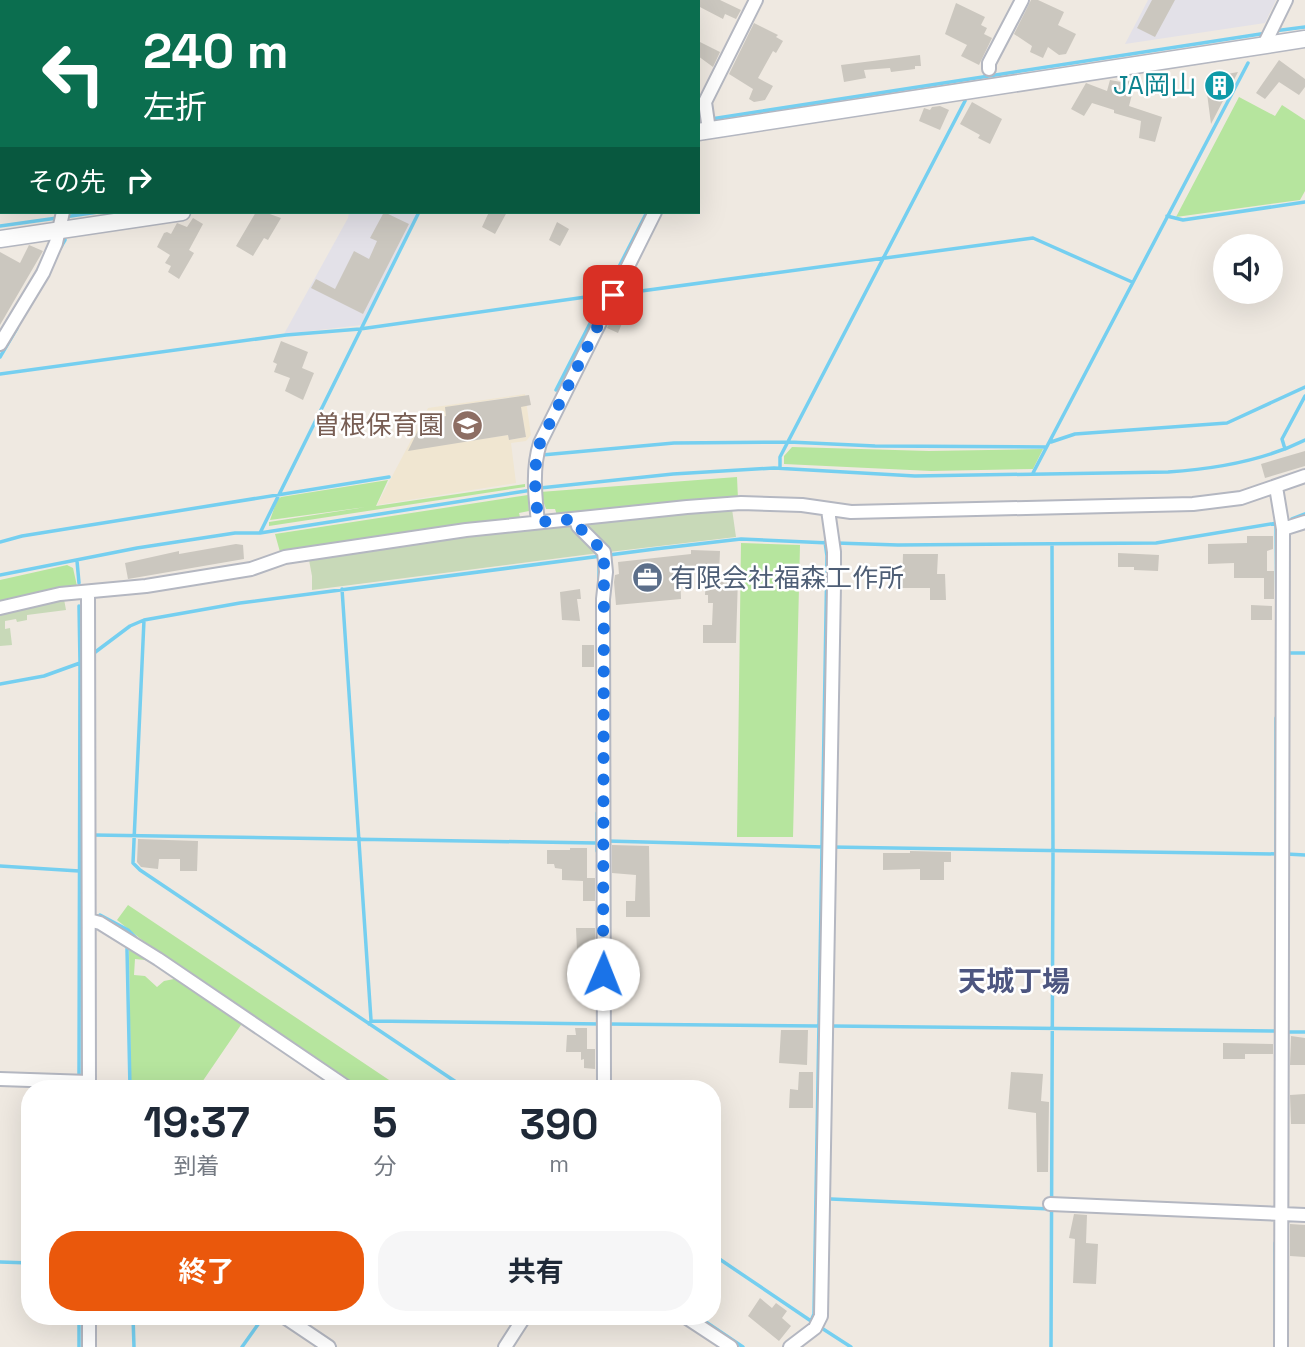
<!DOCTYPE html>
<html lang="ja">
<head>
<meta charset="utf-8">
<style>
  :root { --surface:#fff; --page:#f6f6f7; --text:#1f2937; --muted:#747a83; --accent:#ea580c }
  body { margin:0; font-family:"Space Grotesk","Noto Sans JP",sans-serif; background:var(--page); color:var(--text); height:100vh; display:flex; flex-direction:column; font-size:26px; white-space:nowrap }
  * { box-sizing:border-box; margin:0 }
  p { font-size:23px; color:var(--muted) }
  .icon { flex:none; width:38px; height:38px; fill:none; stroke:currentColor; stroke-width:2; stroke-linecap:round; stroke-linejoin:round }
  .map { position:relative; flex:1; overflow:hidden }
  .details { position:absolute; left:21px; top:1080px; width:700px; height:245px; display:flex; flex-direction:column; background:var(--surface); border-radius:28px; box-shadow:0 7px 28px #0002 }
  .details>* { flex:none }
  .guide { position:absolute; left:0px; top:0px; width:700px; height:214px; box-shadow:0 7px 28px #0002; background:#0b6e4f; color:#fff; overflow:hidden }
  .tools { position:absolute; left:1213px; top:234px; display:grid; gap:14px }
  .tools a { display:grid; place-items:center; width:70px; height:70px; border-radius:50%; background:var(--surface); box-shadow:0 7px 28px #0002; font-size:35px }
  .pin { position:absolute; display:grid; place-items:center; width:60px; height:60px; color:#fff; margin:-30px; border-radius:14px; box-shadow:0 4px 10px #0006 }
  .me { position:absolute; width:77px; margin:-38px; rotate:1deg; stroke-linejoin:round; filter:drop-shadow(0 0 5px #0008) }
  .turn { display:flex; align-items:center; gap:24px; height:147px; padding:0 28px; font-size:32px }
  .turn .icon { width:91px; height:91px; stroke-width:2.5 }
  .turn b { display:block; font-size:49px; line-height:60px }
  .then { display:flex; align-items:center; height:66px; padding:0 28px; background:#0003; gap:14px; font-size:26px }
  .eta { display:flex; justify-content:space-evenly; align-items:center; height:119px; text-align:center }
  .eta b { font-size:42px; font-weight:700; line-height:49px }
  .button { display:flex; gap:14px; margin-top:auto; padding:14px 28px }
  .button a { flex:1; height:80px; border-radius:28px; background:var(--accent); color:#fff; font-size:28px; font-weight:700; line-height:80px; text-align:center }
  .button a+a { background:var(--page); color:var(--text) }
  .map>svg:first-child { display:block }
</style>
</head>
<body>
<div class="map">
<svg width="1305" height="1347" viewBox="0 0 1305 1347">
  <rect width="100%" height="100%" fill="#efe9e1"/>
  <!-- industrial -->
  <path fill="#e3e1e8" d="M1148,0H1276L1265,23L1125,44Z
    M349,212H418L362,325L284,334L348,218Z"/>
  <!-- education -->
  <path fill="#f0e6d1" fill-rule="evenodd" d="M525,394L531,435L526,441L511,443L516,483L377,505L428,408ZM519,396L526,437L509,440L508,435L429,447L425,420L454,415L453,406Z"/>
  <!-- green -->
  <path fill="#b6e59e" d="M1239,97L1275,116L1282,105L1305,120V191L1300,200L1176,217Z
    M792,447L929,451L1043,449L1033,469L931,471L784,464V456Z
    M737,477L738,499L557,515L555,509H546L540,492Z
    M388,480L376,506L525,484V487L269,526V522L366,507L270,520L277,500L281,497Z
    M528,495L529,511L519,513L520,517L290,552H280L275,534Z
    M741,543L800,545L793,837H737Z
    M67,565L73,568L77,586L0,603V580Z
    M128,905L401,1088H361L142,940L117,920Z
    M131,948L155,962L154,964L145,960L135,959L134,975L145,976L157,987L164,981L179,978L243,1022L198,1088H131L129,951Z"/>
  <!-- cemetery -->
  <path fill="#c8d9b8" d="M732,509L736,537L609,552L584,525L587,522Z
    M554,524C575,523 585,539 599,553L312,590V576L309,560Z
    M64,599L66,610L27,615V620L17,622L16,619L5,621V629L10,628L12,645L0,646V613Z"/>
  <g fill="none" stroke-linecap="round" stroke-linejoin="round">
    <!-- stream -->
    <path stroke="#75cff0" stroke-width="3.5" d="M189,2L190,0
      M525,2L526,0
      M1274,31L1305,27
      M711,119L1267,33
      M1167,216L1183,220L1305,202
      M64,217L98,212
      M0,226L57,218
      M59,250L65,240
      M619,294L1033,238L1132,282
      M0,357L17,328
      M0,374L286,335L360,329L607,294
      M556,390L647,212
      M1051,442L1075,434L1227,423L1305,387
      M1285,449L1282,439L1305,396
      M542,455L674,443L789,442L875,446L1046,447
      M780,468V457L965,101
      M1033,473L1248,63
      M540,488L673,474L774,468L915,476L1168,472C1215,469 1263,461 1305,440
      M1292,519L1305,514
      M1276,524L1277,616
      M260,533L419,212
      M0,542L22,536L389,477
      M836,543L898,545L1156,543L1277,523
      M77,561L79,583
      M0,575L137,548L235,533H260L532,490
      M599,585V558
      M342,589L371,1020
      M144,620L133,863L140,870L465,1088
      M94,653L130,626L144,620L240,603L655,549L741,539L829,543
      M1289,653H1305
      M0,684L44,676L80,663L79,606
      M597,813V851
      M93,835L596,843
      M607,841L823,847
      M831,847L1278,854
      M1286,854L1305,855
      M0,866L79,871
      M100,915L128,930L138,940
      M369,1024L371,1021L601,1024
      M608,1024L817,1026
      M832,1026L1274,1031
      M1286,1032H1305
      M79,1078L80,663
      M130,1088L127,949L130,944
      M1276,1116V718
      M831,1199L1051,1209
      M712,1254L811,1321
      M0,1262L30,1263
      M133,1316L134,1347
      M697,1316L743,1347
      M811,1321L814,1314L827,556L825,542
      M820,1327L851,1347
      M79,1347V1316
      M242,1347L264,1316
      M1051,1347L1053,856L1052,545
      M1275,1347V1243"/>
  </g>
  <!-- building -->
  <path fill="#cbc7bf" d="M686,0H720L741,10L736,19L725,14L723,19L698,6V2Z
    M1031,0H1038L1064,12L1058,25L1076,34L1066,54L1059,55L1048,47L1043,58L1030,52L1032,46L1014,34Z
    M1152,0H1175L1155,37L1137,28Z
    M956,3L985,17L981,25L987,28L984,34L992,38L979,65L961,56L967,45L945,34Z
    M754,23L778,35L776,37L783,41L776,53L773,51L758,78L773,86L765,100L754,102L749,99L753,89L729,74Z
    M698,41L720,52L713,67L698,56Z
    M920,55L921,66H915V69L891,72L890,68L864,70L866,78L844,82L841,65Z
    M1279,60L1305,79V87L1299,95L1279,82L1265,99L1256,93Z
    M1238,72L1211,124L1205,78Z
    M1121,79L1135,83L1129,106L1162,117L1155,142L1139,138L1141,121L1114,113V110L1092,103L1084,116L1071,109L1086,83L1107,91L1110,80L1121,82Z
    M972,102L1002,119L990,144L978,138L980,135L960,124Z
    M940,106L949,110L940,130L919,121L924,108L930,110L932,107Z
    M256,212H264L281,218L268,240L264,238L253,256L236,246Z
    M384,212L409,224L363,314L311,288L316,279L335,289L354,251L369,259L377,241L370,238Z
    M489,212H507L495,234L482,227Z
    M193,218L203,224L189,250L194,253L179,279L168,272L171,266L165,263L170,255L157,247L164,233L167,232L171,234L177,223L187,227Z
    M557,222L569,229L560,246L549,240Z
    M29,245L43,251L0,325V252L20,263Z
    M618,305L628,309L618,333L607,328Z
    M281,341L308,352L302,368L314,373L303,400L285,391L290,378L274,372L277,364L273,362Z
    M529,395L531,405L521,407L526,437L509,440L508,435L408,451L423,420L446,416L445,407Z
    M1305,451V466L1265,478L1261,464Z
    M1247,536H1273V549L1267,551V571H1274V599H1264V578H1234V563L1208,564V544L1247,543Z
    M236,544L243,545L244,559L128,579L125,563L179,551V554Z
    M691,550L720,551L719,574H731V577H738L736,643H703V625H712L713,603H708V595H705L706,572H680L681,599L616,605L614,582L615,575L619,574L618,562L691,554Z
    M1118,553L1159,555L1158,571L1134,570V567H1118Z
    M903,554H938L937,574H945L946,600H930V588H902Z
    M580,589L581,599H577L580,621L562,620L560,592Z
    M1251,605L1272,606V620H1251Z
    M582,645H594V667H582Z
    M138,839L198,841L197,871H180V859H159L158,869L141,867L137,862Z
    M612,845L649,846L650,917H626V901H635L636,875L612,873Z
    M570,848H587V878H595V901H583V881L562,880V869L555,868L554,864H547V850H570Z
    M910,851L951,852V862H944V880H920V869L883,870V853H910Z
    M576,928H595V951H577Z
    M575,1028H587V1049H595V1069L584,1068V1059L581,1060V1052H566L567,1035H576Z
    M781,1030H808L807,1065L779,1063Z
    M1291,1036L1305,1038V1065H1290Z
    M1223,1043L1273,1044V1054H1245V1059H1223Z
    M799,1072H813V1108H789L790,1089L798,1090Z
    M1011,1072L1043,1074L1041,1101L1049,1102L1048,1172H1037L1036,1113L1008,1109Z
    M1305,1094V1124H1291L1290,1095Z
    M1074,1214L1087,1215L1086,1243L1098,1244L1096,1284L1073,1283L1075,1239L1069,1238Z
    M1290,1224L1305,1225V1257L1290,1256Z
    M760,1298L772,1308L776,1303L787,1311L782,1318L791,1326L779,1341L748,1316Z"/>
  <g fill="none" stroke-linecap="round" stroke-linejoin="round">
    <defs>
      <path id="minor" d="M182,2L183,0
        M1264,45L1286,0
        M989,69V63L1022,0
        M709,130L705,102L756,0
        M0,344L43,273L56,243L63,212
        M1276,487L1283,529L1281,1347
        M576,519L578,526L604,552L606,572L603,599L604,1088
        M538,522C535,496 532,469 540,443L655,212
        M1283,529L1305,522
        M88,592L89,1088
        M0,608L60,594L146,586L251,569L285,557L466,530L687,507L741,503L802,505L851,512L1193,504L1241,498L1305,476
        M89,920L100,923L158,959L348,1088
        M0,1079L89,1082
        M1050,1204L1305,1215
        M283,1316L329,1347
        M684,1316L731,1347
        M89,1347V1316
        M505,1347L525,1316
        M790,1347L815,1328L821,1316L834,585V552L828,510"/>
      <path id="tertiary" d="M698,132L1305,39
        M0,239L182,212"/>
    </defs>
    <!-- minor casing -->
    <use href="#minor" stroke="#b4b7c1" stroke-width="16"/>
    <!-- tertiary casing -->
    <use href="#tertiary" stroke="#b4b7c1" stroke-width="19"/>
    <!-- minor -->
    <use href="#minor" stroke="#fff" stroke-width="12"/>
    <!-- tertiary -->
    <use href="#tertiary" stroke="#fff" stroke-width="16"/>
  </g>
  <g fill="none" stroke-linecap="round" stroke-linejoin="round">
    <!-- route -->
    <path stroke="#1a73e8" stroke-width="12" stroke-dasharray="0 21.6" d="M603,974L604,552L578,526L576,519L538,522L535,483L536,461L540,443L613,295"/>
  </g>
  <!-- icons -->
  <defs>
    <symbol id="building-disc" viewBox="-11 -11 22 22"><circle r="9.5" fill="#0f9aa8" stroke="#fff"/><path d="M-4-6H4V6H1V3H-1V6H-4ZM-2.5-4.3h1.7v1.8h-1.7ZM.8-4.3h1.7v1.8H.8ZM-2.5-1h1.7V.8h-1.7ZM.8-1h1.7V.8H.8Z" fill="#fff"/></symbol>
    <symbol id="school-disc" viewBox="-11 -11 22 22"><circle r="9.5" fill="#8d6e63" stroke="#fff"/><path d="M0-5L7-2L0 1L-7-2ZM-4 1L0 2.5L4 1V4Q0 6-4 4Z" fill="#fff"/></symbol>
    <symbol id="office-disc" viewBox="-11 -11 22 22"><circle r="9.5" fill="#5c6f8a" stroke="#fff"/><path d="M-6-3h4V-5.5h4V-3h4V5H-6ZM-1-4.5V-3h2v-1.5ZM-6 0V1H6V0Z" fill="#fff"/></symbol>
  </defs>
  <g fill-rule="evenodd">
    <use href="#building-disc" x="1202" y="68" width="35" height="35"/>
    <use href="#school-disc" x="450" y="408" width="35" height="35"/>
    <use href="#office-disc" x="630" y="560" width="35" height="35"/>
  </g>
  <g text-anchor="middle" stroke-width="5" stroke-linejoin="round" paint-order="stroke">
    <!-- culture labels -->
    <g font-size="26" fill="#0d838f" stroke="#fff" text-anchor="end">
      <text x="1196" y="94">JA岡山</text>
    </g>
    <!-- education labels -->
    <g font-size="26" fill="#785e54" stroke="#fff" text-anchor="end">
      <text x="444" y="434">曽根保育園</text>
    </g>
    <!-- service labels -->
    <g font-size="26" fill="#4e5e75" stroke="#fff" text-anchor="start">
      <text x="670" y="587">有限会社福森工作所</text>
    </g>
    <!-- neighbourhood labels -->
    <g font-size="28" font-weight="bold" fill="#4d5680" stroke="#fff">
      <text x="1014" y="991">天城丁場</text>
    </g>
  </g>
</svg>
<div class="tools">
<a><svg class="icon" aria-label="sound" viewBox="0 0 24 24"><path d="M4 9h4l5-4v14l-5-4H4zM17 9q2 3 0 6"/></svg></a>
</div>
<div class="pin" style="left:613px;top:295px;background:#d93025"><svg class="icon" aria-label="arrive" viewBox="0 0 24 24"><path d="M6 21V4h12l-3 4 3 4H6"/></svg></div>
<svg class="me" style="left:603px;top:974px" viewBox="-20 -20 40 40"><circle r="19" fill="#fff"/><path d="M0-13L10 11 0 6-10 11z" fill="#1a73e8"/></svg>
<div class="guide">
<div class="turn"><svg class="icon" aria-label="left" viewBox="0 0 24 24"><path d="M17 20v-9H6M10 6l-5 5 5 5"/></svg><div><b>240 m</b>左折</div></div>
<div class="then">その先<svg class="icon" aria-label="right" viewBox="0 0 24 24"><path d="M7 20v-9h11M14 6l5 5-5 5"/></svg></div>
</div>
<section class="details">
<div class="eta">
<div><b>19:37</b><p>到着</p></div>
<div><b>5</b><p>分</p></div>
<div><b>390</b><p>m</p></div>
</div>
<div class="button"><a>終了</a><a>共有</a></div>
</section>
</div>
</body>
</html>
